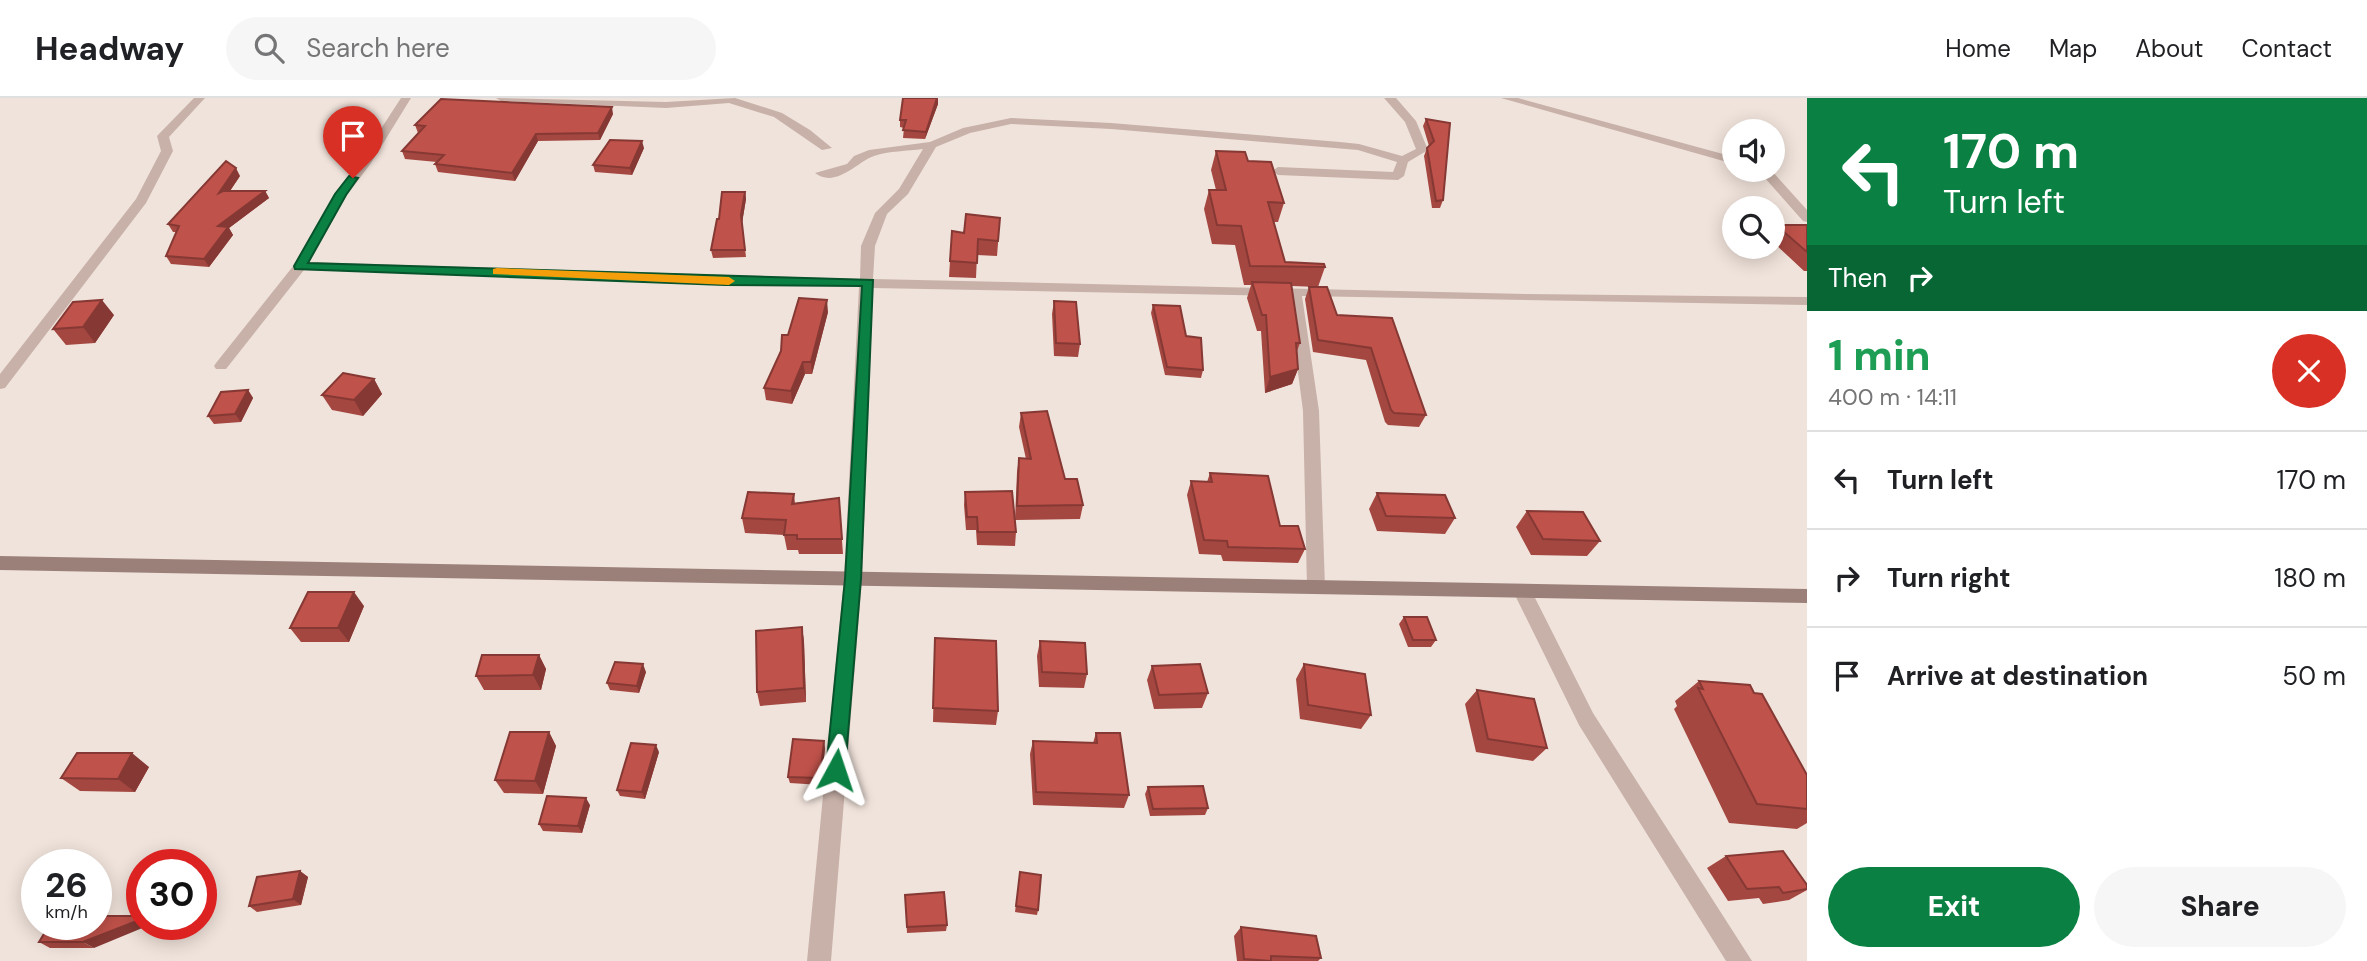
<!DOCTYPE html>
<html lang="en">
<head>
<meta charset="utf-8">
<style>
  :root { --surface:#fff; --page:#f6f6f6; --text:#202124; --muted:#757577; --line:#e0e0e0; --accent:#0b8043 }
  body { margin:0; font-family:"DM Sans",sans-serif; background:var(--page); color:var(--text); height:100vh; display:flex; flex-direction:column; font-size:26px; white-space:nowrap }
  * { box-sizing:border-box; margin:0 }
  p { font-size:23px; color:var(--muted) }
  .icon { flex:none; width:38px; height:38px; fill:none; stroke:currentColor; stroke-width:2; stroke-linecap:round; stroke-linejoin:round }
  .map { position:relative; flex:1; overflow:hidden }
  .drawer { display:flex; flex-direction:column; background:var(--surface); width:560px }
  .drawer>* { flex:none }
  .top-card { background:#0b8043; color:#fff; overflow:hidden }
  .buttons { position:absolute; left:1722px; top:21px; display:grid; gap:14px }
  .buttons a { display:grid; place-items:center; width:63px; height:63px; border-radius:50%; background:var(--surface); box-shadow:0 4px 18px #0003; font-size:35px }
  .speed { position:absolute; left:21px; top:751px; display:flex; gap:14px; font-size:35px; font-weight:700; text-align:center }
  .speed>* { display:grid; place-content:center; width:91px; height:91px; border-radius:50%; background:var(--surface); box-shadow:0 4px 18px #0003; line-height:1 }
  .speed small { font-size:18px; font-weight:400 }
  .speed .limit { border:10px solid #d22; background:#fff; color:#111 }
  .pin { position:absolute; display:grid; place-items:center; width:60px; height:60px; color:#fff; margin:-72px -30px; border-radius:50% 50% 50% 0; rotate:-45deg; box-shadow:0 0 7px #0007 }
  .pin .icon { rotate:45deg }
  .me { position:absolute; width:77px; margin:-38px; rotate:5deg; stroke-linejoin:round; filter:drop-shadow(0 0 5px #0008) }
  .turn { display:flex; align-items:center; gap:24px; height:147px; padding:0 21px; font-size:32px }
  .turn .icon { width:91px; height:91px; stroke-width:2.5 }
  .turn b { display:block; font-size:49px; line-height:60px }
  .then { display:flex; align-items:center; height:66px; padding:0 21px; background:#0003; gap:14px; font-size:26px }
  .round { display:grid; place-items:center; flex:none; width:74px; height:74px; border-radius:37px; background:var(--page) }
  .head { display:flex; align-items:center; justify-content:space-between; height:119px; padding:0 21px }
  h1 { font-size:42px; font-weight:800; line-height:52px; color:#1e9e55 }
  .button { display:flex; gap:14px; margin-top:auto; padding:14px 21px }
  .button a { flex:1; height:80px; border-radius:42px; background:var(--accent); color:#fff; font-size:28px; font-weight:800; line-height:80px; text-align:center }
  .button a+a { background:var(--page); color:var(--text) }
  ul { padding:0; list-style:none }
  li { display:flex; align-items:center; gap:21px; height:98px; padding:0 21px; border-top:2px solid var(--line) }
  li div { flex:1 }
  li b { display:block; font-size:26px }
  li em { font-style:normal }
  header { display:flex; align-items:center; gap:42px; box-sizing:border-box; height:98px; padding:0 35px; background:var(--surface); border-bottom:2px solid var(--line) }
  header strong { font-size:33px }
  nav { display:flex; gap:38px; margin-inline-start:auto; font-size:24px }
  .search { width:490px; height:63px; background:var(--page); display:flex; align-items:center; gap:18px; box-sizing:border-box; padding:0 24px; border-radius:38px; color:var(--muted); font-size:26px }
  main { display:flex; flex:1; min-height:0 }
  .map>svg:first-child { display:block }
</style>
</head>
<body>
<header>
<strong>Headway</strong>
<div class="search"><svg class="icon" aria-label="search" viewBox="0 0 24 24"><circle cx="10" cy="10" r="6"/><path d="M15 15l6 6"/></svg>Search here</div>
<nav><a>Home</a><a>Map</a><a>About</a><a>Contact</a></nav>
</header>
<main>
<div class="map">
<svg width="1807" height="863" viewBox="0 0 1807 863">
  <rect width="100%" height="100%" fill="#f0e3db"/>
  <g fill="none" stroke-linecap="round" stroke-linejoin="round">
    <!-- minor -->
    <path fill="#c8b1a8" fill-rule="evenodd" d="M194,0H205L169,39L173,53L146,105L5,290L0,291V276L136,101L161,53L157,38Z
      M401,0H411L371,65L347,97L309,164L860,181L861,148L875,115L899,91L923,51C907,53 889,53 874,58C858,63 836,91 815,75L847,66L854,58L869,52L930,44L963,30L1011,20L1111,25L1340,44L1359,46L1402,58L1416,51L1405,24L1384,0H1396L1416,23L1428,52L1408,64L1404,78L1398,82L1278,77L1272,73L1278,69L1393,74L1397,64L1358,52L1111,31L1011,26L970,35L936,49L908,96L887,116L875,148L873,181L1527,196L1807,199V207L1302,198L1319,313L1325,489L1323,494L1316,496L1309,494L1307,489L1303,313L1288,198L873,190L862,481L831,863H807L844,481L859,189L304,172L226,271H216L214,268L216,265L294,167L335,96L360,63Z
      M496,0L666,4L735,0L782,15L810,32L832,50L822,52L774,19L729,5L666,10L501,3Z
      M1501,0H1518L1734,59V66Z
      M1751,72L1772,73L1807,112V124L1803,123L1764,79Z
      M1522,486L1529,488L1593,615L1752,863H1726L1579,627L1513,493L1515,488Z"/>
    <!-- secondary -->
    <path fill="#9b8079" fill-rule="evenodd" d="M0,458L1807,491V505L0,472Z"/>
  </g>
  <!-- wall -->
  <path fill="#a44740" d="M938,0V6L925,41L903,40L904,30L900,29V22Z
    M613,16L600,42L538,43L515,83L438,74L435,66L437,64L405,61L402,53L418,35L415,27Z
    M1426,21L1450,25L1443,102L1440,110H1432L1424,58L1427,50L1429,48L1423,28Z
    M644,50L632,77L595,74L593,67Z
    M1216,53L1248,63L1284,105L1278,124H1274L1285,164L1325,169L1318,189L1292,188L1300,245L1297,253L1298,271L1292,286L1265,295L1261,233H1257L1247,200L1251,187H1244L1235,147L1212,146L1204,111L1209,92H1216L1211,72Z
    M240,78L230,93H265L269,100L229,130L233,137L209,169L171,166L166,158L176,134H173L168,126Z
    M745,94L746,101L742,125L746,159L713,160L711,152L719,121Z
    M1000,120L997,158L977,157L976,180L949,179L950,163L964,135Z
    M1776,127H1807V173H1804L1773,144V132Z
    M1309,189L1337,217L1392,220L1426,317L1419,329L1388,327L1385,324L1366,262L1313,254L1305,201Z
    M1054,203L1080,246L1078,259L1054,258L1052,216Z
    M1153,207L1186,238L1203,272L1201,280L1165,277L1151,215Z
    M828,214L812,276H805L792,306L766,302L764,290L788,237Z
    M114,217L95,245L66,247L53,231Z
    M374,281L382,296L363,318L332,312L322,297Z
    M248,292L253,300L241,324L214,326L208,318Z
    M1021,315L1083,407L1080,421L1015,422L1017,374L1019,360L1026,361L1019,329Z
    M1210,375L1280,428L1305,451L1298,465L1223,463L1221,457L1199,456L1187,397L1191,383L1207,384Z
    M965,394L1016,434L1015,448L977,447L976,432H966L964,407Z
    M1377,395L1455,420L1445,436L1377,433L1369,411Z
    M794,396L795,405L839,400L843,456H799L798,452H787L784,437L745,435L742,420Z
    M1527,413L1600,443L1587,458L1531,457L1516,429Z
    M364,508L349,544H301L290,530Z
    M1404,519L1436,542L1431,549H1408L1399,526Z
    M802,529L804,544L806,604L760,608L757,594Z
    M935,540L998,613L996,627L933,624Z
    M1040,543L1087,576L1084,590L1039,589L1037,558Z
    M539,557L546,571L541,592H484L476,578Z
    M1304,566L1371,617L1361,631L1300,621L1296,581Z
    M1152,568L1208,595L1202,610L1154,611L1147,582Z
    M646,574L639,595L610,592L607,585Z
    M1699,583L1754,595L1807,677V725L1797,731L1729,725L1674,611L1677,608L1675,603Z
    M1477,592L1547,650L1533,663L1476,654L1465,606Z
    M549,634L556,648L543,696L504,695L495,682Z
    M1096,635L1129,697L1124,710L1033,707L1030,656L1033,643L1093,645Z
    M825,650L821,687L790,685L788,679Z
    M659,654L645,701L620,698L617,692Z
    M149,669L135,694L80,693L61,680Z
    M1148,689L1208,710L1205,717L1150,718L1145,696Z
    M590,707L582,735L543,733L539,726Z
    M1726,758L1807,787V792L1789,802L1763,806L1759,800L1728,803L1707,770Z
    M300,773L308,779L301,807L257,814L249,808Z
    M1020,774L1038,812L1037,817L1015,814Z
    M905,797L947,827L946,833L907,835Z
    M50,826L94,850H50L39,844Z
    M1241,829L1321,860L1318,863H1237L1234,838Z"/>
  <!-- shaded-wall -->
  <path fill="#863934" d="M938,0V6L925,41L926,34Z
    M612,9L613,16L600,42L598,35Z
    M536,36L538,43L515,83L512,75Z
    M642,43L644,50L632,77L630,70Z
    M236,70L240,78L223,103L219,95Z
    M265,93L269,100L229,130L233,137L209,169L204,161L218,128Z
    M745,94L746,101L742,125L746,159L741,117Z
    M102,202L114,217L95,245L83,229Z
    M827,202L828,214L812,276L811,264Z
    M803,264L805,276L792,306L791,293Z
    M1298,271L1292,286L1265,295L1270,279Z
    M374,281L382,296L363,318L354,302Z
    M248,292L253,300L241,324L235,316Z
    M354,494L364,508L349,544L338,530Z
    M802,529L804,544L806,604L804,590Z
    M539,557L546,571L541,592L533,577Z
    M643,566L646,574L639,595L637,588Z
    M549,634L556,648L543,696L535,683Z
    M824,643L825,650L821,687L820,680Z
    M656,647L659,654L645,701L642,694Z
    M132,655L149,669L135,694L118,681Z
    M586,700L590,707L582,735L578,728Z
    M300,773L308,779L301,807L293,801Z
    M142,821V826H152L94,850L83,844Z"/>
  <!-- building -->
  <path fill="#bf524a" stroke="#863934" stroke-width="2" d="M903,0H937L926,34L903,32L906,22H900Z
    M441,1L612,9L598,35L536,36L512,75L435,66L444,57L402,53L425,28L415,27Z
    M1426,21L1450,25L1443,102L1436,103L1427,50L1434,43Z
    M610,42L642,43L630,70L593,67Z
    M1216,53L1245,54L1248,63L1271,64L1284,105L1268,104L1285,164L1324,166L1325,169L1250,168L1241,128L1217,127L1209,92H1226Z
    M226,63L236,70L219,95L223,93H265L218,128L228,129L204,161L166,158L179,128L168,126Z
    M722,94H745L741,117L745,152H711L717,121H719Z
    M966,116L1000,120L998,143L978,141L977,165L950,163L952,133L964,135Z
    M1776,127H1807V154Z
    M1252,184L1291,185L1300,245H1296L1298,271L1270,279L1266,217H1262Z
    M1309,189H1327L1337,217L1392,220L1426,317L1394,315L1391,312L1371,250L1318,242Z
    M799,200L827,202L811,264H803L791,293L764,290L781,253L782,237H788Z
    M102,202L83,229L53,231L73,204Z
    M1054,203L1076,204L1080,246L1056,245Z
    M1153,207L1180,208L1186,238L1201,240L1203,272L1167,269Z
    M343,275L374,281L354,302L322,297Z
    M248,292L235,316L208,318L221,294Z
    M1047,313L1065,381H1077L1083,407L1017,408L1019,360L1031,361L1021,315Z
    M1210,375L1268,378L1280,428H1298L1305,451L1228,449L1227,443L1204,442L1191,383L1212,384Z
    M1012,393L1016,434H978L977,419H967L965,394Z
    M748,394L794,396L792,406L839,400L842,441H797V437H784L786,422L742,420Z
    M1377,395L1445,397L1455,420L1386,418Z
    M1527,413L1583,414L1600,443L1543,441Z
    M308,494H354L338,530H290Z
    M1404,519H1427L1436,542H1413Z
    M802,529L804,590L757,594L756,533Z
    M935,540L996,543L998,613L933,610Z
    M1040,543L1085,545L1087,576L1042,574Z
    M482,557H539L533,577L476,578Z
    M615,564L643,566L637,588L607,585Z
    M1200,566L1208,595L1159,597L1152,568Z
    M1304,566L1365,576L1371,617L1308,607Z
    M1699,583L1750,587L1754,595L1762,596L1807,677V711L1757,706L1698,590L1703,591Z
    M1477,592L1534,601L1547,650L1488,641Z
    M510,634H549L535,683L495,682Z
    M1096,635H1120L1129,697L1036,694L1033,643L1097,645Z
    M793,641L824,643L820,680L788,679Z
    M631,645L656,647L642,694L617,692Z
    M77,655H132L118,681L61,680Z
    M1203,688L1208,710L1153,711L1148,689Z
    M547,698L586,700L578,728L539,726Z
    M1783,753L1807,787V791L1783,795L1779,789L1747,791L1726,758Z
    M300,773L293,801L249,808L257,779Z
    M1020,774L1041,777L1038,812L1016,808Z
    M944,794L947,827L907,829L905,797Z
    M96,818H142V821L83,844H39L50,826H96Z
    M1241,829L1316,838L1321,860L1271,858V863L1244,861Z"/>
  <!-- route -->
  <path fill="#0b8043" stroke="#07532c" stroke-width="2" d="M349,78L358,80L346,97L308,165L873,182L861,481L845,672L843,678L836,681L829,678L826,672L845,481L862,188L725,187L295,171L294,168L335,96Z"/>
  <!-- slow -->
  <path fill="#f59e0b" d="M497,170L729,179L735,183L729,187L493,176V171Z"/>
</svg>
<div class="buttons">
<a><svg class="icon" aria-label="sound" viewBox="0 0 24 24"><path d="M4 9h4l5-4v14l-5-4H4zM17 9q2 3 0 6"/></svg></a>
<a><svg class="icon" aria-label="search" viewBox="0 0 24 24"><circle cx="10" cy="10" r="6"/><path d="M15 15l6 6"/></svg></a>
</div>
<div class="speed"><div>26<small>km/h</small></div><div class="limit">30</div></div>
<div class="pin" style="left:353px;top:80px;background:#d93025"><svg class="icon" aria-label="arrive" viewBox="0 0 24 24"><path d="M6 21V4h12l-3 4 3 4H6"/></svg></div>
<svg class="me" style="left:836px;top:672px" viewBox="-20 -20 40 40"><path d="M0-17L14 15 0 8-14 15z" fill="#0b8043" stroke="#fff" stroke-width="4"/></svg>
</div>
<section class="drawer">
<div class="top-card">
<div class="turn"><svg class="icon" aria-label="left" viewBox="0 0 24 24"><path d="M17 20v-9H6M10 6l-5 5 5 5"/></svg><div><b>170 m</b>Turn left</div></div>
<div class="then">Then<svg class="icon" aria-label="right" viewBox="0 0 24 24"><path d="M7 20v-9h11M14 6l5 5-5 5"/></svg></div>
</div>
<div class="head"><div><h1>1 min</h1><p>400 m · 14:11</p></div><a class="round" style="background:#d93025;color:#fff"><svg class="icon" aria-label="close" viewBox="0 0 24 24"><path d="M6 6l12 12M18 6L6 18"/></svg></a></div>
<ul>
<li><svg class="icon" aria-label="left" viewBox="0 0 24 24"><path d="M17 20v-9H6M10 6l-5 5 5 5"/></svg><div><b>Turn left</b></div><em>170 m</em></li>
<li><svg class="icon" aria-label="right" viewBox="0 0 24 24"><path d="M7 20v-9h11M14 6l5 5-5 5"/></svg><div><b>Turn right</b></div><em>180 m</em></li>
<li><svg class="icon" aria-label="arrive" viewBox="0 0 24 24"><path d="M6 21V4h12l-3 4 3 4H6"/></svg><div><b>Arrive at destination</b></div><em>50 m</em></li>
</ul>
<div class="button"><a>Exit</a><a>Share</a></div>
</section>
</main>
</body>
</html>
